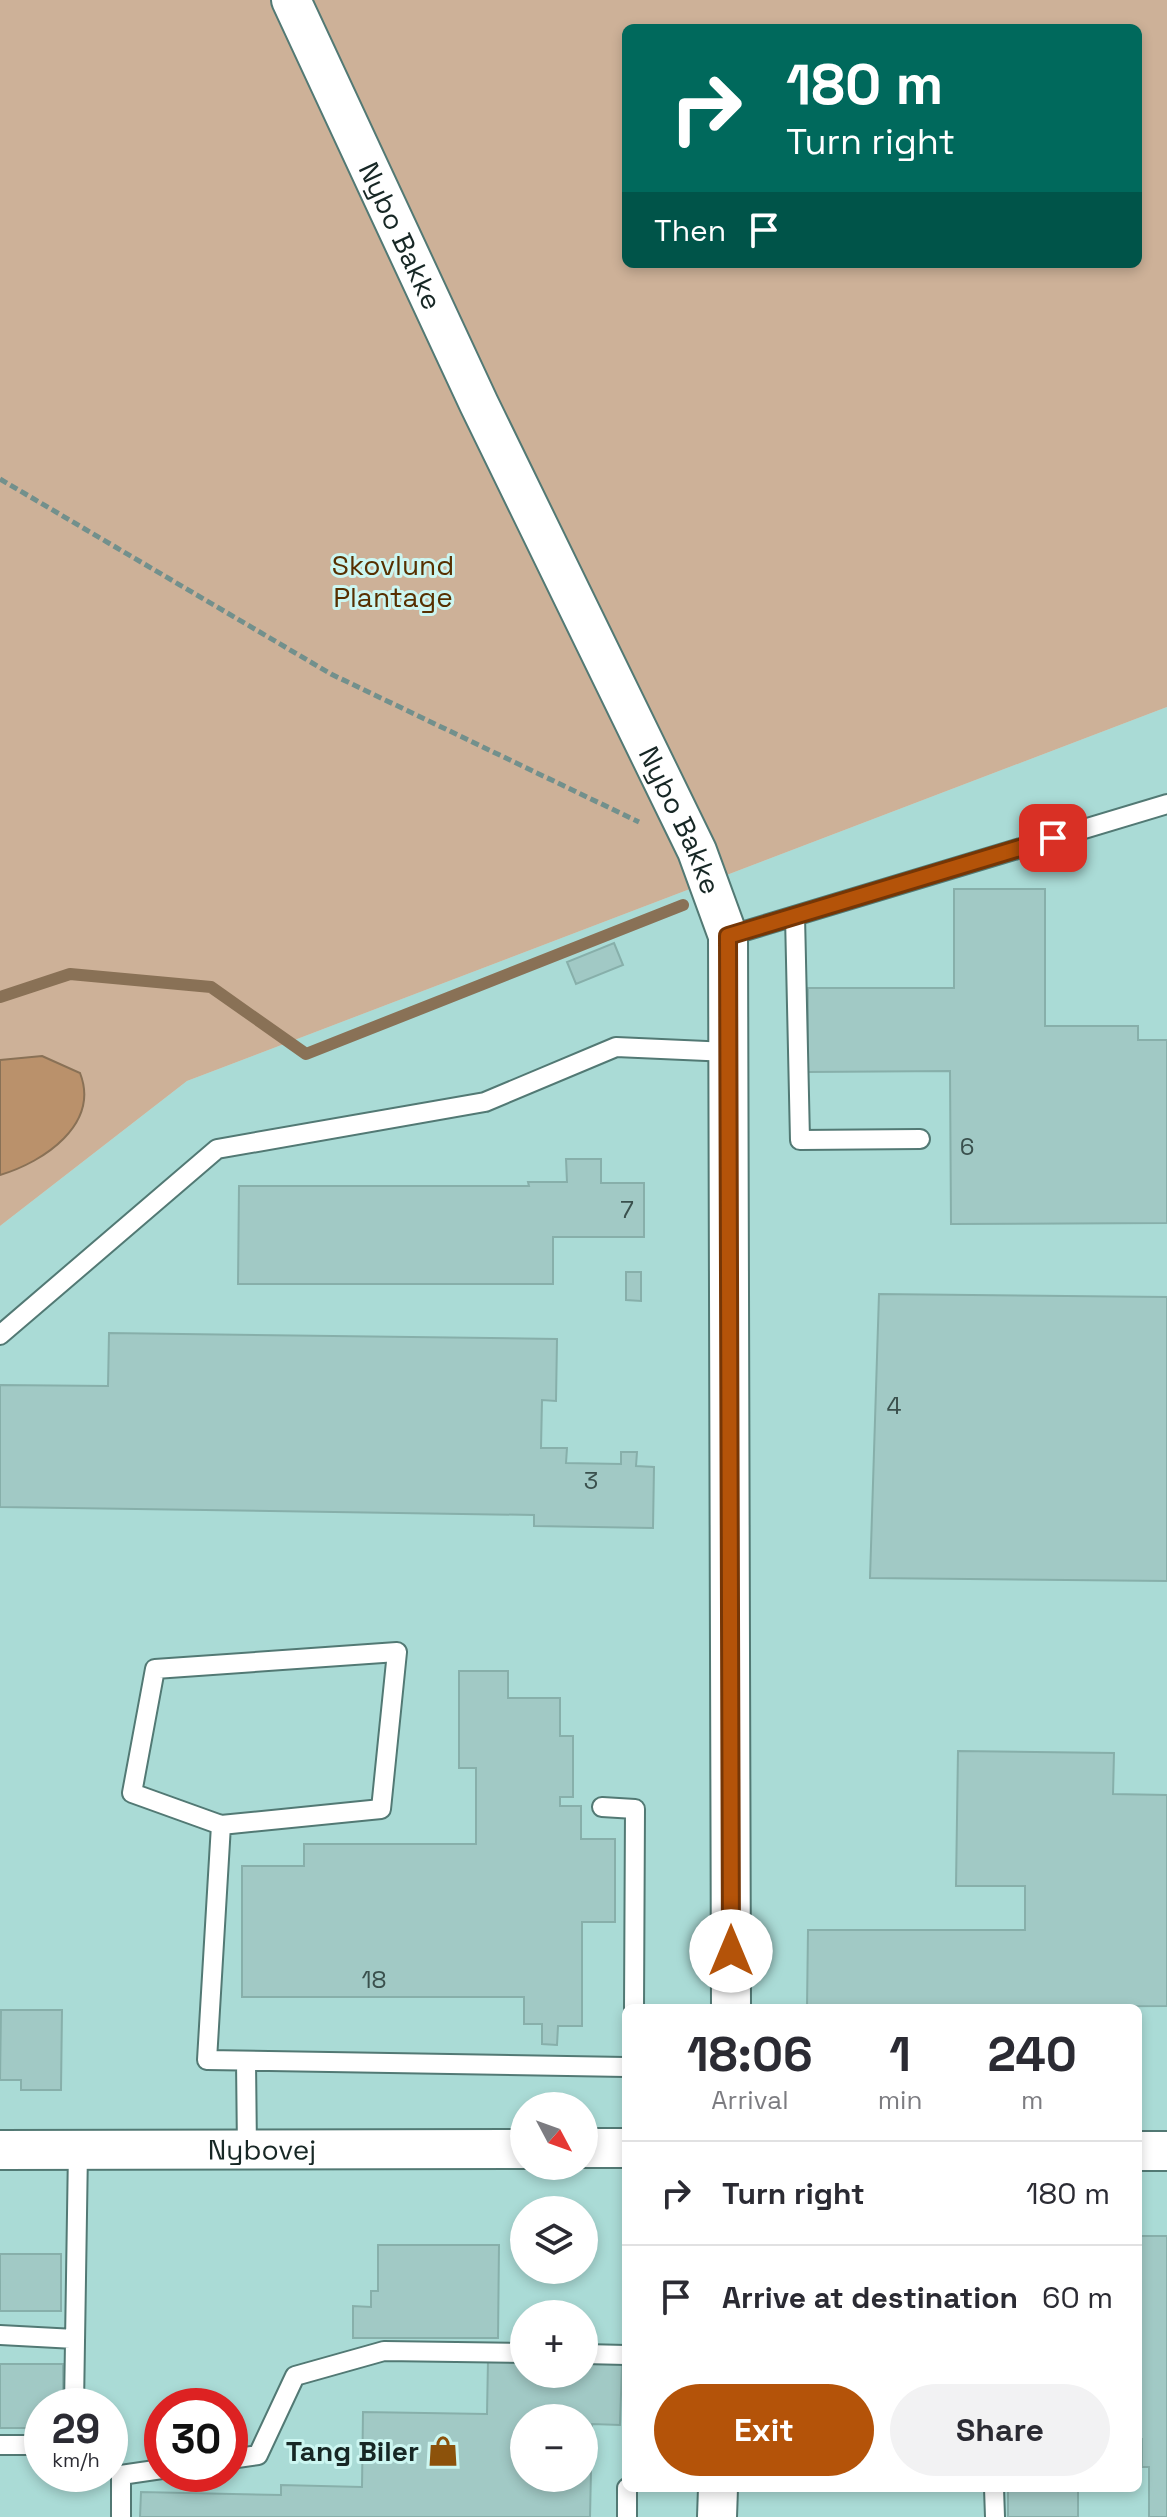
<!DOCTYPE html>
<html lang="en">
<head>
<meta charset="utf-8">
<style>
  :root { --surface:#fff; --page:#f2f2f3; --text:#2b2b33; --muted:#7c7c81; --line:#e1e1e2; --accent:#b45309 }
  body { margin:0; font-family:"Space Grotesk",sans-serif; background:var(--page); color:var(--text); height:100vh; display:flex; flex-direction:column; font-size:30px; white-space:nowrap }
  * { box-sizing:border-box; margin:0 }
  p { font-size:26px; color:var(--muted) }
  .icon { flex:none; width:44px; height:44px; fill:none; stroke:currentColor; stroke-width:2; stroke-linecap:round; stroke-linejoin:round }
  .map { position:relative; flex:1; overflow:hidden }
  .side { position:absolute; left:622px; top:2004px; width:520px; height:488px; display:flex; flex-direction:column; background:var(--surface); border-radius:12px; box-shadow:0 4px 12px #0003 }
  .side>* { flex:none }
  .banner { position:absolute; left:622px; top:24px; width:520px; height:244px; border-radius:12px; box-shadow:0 4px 12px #0003; background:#00695c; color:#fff; overflow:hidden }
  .needle { width:52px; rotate:131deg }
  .tools { position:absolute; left:510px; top:2092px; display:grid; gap:16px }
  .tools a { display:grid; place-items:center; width:88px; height:88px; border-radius:50%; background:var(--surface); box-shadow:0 4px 12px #0003; font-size:40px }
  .speed { position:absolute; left:24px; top:2388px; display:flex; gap:16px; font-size:40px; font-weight:700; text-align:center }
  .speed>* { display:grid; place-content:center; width:104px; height:104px; border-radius:50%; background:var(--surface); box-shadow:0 4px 12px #0003; line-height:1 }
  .speed small { font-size:20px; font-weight:400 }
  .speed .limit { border:12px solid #d22; background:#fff; color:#111 }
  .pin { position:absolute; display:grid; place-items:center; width:68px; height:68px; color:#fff; margin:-34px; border-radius:16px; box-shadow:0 4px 12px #0006 }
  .me { position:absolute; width:88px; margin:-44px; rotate:0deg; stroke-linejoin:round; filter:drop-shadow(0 0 6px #0008) }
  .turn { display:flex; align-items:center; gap:28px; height:168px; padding:0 32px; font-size:36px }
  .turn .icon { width:104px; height:104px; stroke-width:2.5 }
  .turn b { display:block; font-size:56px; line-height:68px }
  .then { display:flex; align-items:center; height:76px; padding:0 32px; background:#0003; gap:16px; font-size:30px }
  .eta { display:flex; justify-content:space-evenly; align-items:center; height:136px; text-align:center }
  .eta b { font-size:48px; font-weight:700; line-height:56px }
  .action { display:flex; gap:16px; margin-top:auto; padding:16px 32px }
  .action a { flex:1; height:92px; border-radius:48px; background:var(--accent); color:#fff; font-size:32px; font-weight:700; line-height:92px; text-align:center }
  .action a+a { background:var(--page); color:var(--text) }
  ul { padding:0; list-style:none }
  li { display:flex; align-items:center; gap:24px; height:104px; padding:0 32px; border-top:2px solid var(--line) }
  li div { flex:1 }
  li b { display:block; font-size:30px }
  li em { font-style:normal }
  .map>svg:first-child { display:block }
</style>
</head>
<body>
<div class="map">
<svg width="1167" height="2517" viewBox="0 0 1167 2517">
  <rect width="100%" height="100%" fill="#bfe8e3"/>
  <!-- built -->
  <path fill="#aadbd6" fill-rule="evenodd" d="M1167,707V2517H0V1226L187,1081ZM626,2008H1138V2488H626ZM524,2106H584V2166H524ZM524,2210H584V2270H524ZM524,2314H584V2374H524ZM42,2406H110V2474H42ZM162,2406H230V2474H162ZM524,2418H584V2478H524Z"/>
  <!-- green -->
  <path fill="#cdb198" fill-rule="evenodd" d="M0,0H1167V707L187,1081L0,1226ZM626,28H1138V264H626Z"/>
  <!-- water -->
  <path fill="#ba916b" stroke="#897156" stroke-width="2" d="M42,1056L80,1073C100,1124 44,1162 0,1175V1060Z"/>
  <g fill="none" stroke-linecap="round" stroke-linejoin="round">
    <!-- stream -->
    <path stroke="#897156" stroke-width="12" d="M0,997L70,974L211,987L306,1054L683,905"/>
  </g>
  <!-- building -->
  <path fill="#a1c9c5" stroke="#87afaa" stroke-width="2" fill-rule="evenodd" d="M954,889H1045V1026H1138V1040H1167V1223L951,1224L950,1071L808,1072V988H954Z
    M614,943L623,965L576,984L567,962Z
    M566,1159H601V1183H644V1237H553V1284H238L239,1186H529L528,1182H567Z
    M626,1272H641V1301L626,1300Z
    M879,1294L1167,1297V1581L870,1578Z
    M109,1333L557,1339L556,1401L542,1400L541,1448H567L566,1463L621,1464V1452H637L636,1466L654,1467L653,1528L534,1526V1515L0,1507V1385L108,1386Z
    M459,1671H508V1698H560V1736H573V1797H560V1806H581V1839H615V1922H582V2026H558L557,2045L542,2044V2024H524V1997H242V1866H304V1844H476V1768H459Z
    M958,1751L1114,1753L1113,1794L1167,1795V2006L807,2008L808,1930H1025V1886H956Z
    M1,2010H62L61,2090H21V2080H0Z
    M1138,2236H1167V2517H1149V2467H1142V2439H1138Z
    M378,2245H499L498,2338H353V2306L371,2307V2291H378Z
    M0,2254H61V2311H0Z
    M488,2360L524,2361V2374H584V2362L622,2363L620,2425L592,2424L590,2517H140L141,2492L281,2495V2485L362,2487L363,2412L487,2414ZM524,2418H584V2478H524Z
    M0,2364H63V2406H42V2428H0Z
    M1008,2488H1078V2517H1008Z"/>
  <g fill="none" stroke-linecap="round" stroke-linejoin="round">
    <defs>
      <path id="service" d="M795,916L800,1140L920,1139
        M728,936L1167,804
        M0,1335L217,1149L485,1102L616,1047L729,1052
        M397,1652L381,1809L221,1825L132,1793L155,1669Z
        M602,1807L635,1809L634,2008
        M221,1825L207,2060L626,2067
        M246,2061L247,2150
        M0,2335L75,2339
        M584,2354L626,2355
        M74,2406L78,2150
        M0,2445H42
        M230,2459L258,2455L295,2376L384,2351L524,2353
        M994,2488L995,2517
        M121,2517V2475L162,2469
        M627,2517V2488"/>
      <g id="minor">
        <path id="s1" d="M291,0L479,404L697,851L728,936L731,2008"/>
        <path d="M584,2148H626"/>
        <path id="s2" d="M0,2150L524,2149"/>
        <path d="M1138,2151H1167"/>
        <path d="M717,2517L718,2488"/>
      </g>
    </defs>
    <!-- service casing -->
    <use href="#service" stroke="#527974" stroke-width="22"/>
    <!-- minor casing -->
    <use href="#minor" stroke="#527974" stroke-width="42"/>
    <!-- path -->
    <path stroke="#72908c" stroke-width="5" stroke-dasharray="8 4" stroke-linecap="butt" d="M0,479L331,674L639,822"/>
    <!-- service -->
    <use href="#service" stroke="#fff" stroke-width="18"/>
    <!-- minor -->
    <use href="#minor" stroke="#fff" stroke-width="38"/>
  </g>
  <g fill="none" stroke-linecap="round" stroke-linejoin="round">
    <defs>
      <path id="route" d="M731,1951L728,936L1053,838"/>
    </defs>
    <!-- route casing -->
    <use href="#route" stroke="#753606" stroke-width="20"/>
    <!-- route -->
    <use href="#route" stroke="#b45309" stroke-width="14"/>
  </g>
  <!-- icons -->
  <defs>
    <symbol id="shop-bare" viewBox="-9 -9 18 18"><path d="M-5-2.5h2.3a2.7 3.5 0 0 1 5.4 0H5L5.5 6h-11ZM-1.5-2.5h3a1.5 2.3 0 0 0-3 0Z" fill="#8c520b" stroke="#ccf6f1" stroke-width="2.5" paint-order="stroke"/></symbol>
  </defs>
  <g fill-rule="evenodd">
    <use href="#shop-bare" x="421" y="2429" width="44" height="44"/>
  </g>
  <g text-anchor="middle" stroke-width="6" stroke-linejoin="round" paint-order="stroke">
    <!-- number labels -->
    <g font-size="24" fill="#3a504d">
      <text x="967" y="1155">6</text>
      <text x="627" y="1218">7</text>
      <text x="894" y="1414">4</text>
      <text x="591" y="1489">3</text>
      <text x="374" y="1988">18</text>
    </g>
    <!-- street labels -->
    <g font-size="28" fill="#172725" stroke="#ccf6f1">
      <text dy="10" stroke="none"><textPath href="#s1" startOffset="260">Nybo Bakke</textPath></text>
      <text dy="10" stroke="none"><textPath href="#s1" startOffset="908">Nybo Bakke</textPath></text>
      <text dy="10" stroke="none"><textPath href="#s2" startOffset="262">Nybovej</textPath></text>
    </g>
    <!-- park labels -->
    <g font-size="28" fill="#572f00" stroke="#ccf6f1">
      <text x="393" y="575">Skovlund<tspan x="393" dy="32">Plantage</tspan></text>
    </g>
    <!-- poi labels -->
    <g font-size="28" font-weight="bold" fill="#172725" stroke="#ccf6f1" text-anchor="end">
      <text x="419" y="2461">Tang Biler</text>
    </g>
  </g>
</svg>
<div class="tools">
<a><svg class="needle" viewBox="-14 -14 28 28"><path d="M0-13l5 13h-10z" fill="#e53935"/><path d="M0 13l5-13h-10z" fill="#7c7c81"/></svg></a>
<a><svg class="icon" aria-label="layers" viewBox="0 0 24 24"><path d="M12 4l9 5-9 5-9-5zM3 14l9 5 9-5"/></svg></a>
<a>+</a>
<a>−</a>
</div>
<div class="speed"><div>29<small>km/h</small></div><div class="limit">30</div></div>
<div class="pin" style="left:1053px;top:838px;background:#d93025"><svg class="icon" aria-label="arrive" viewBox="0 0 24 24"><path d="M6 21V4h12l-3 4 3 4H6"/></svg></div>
<svg class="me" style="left:731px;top:1951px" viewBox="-20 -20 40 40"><circle r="19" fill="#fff"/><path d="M0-13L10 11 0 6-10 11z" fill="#b45309"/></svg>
<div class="banner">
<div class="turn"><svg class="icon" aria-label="right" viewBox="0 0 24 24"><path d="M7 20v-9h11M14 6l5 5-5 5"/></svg><div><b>180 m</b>Turn right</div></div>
<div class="then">Then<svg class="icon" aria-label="arrive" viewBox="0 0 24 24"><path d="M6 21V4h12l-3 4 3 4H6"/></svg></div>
</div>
<section class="side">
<div class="eta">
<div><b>18:06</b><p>Arrival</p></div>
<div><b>1</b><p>min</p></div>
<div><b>240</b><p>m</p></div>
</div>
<ul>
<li><svg class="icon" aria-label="right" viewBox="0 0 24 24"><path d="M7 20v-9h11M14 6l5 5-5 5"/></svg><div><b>Turn right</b></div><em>180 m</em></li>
<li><svg class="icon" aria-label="arrive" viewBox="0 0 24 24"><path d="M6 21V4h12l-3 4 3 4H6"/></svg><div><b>Arrive at destination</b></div><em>60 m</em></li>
</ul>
<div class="action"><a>Exit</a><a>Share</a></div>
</section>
</div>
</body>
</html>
